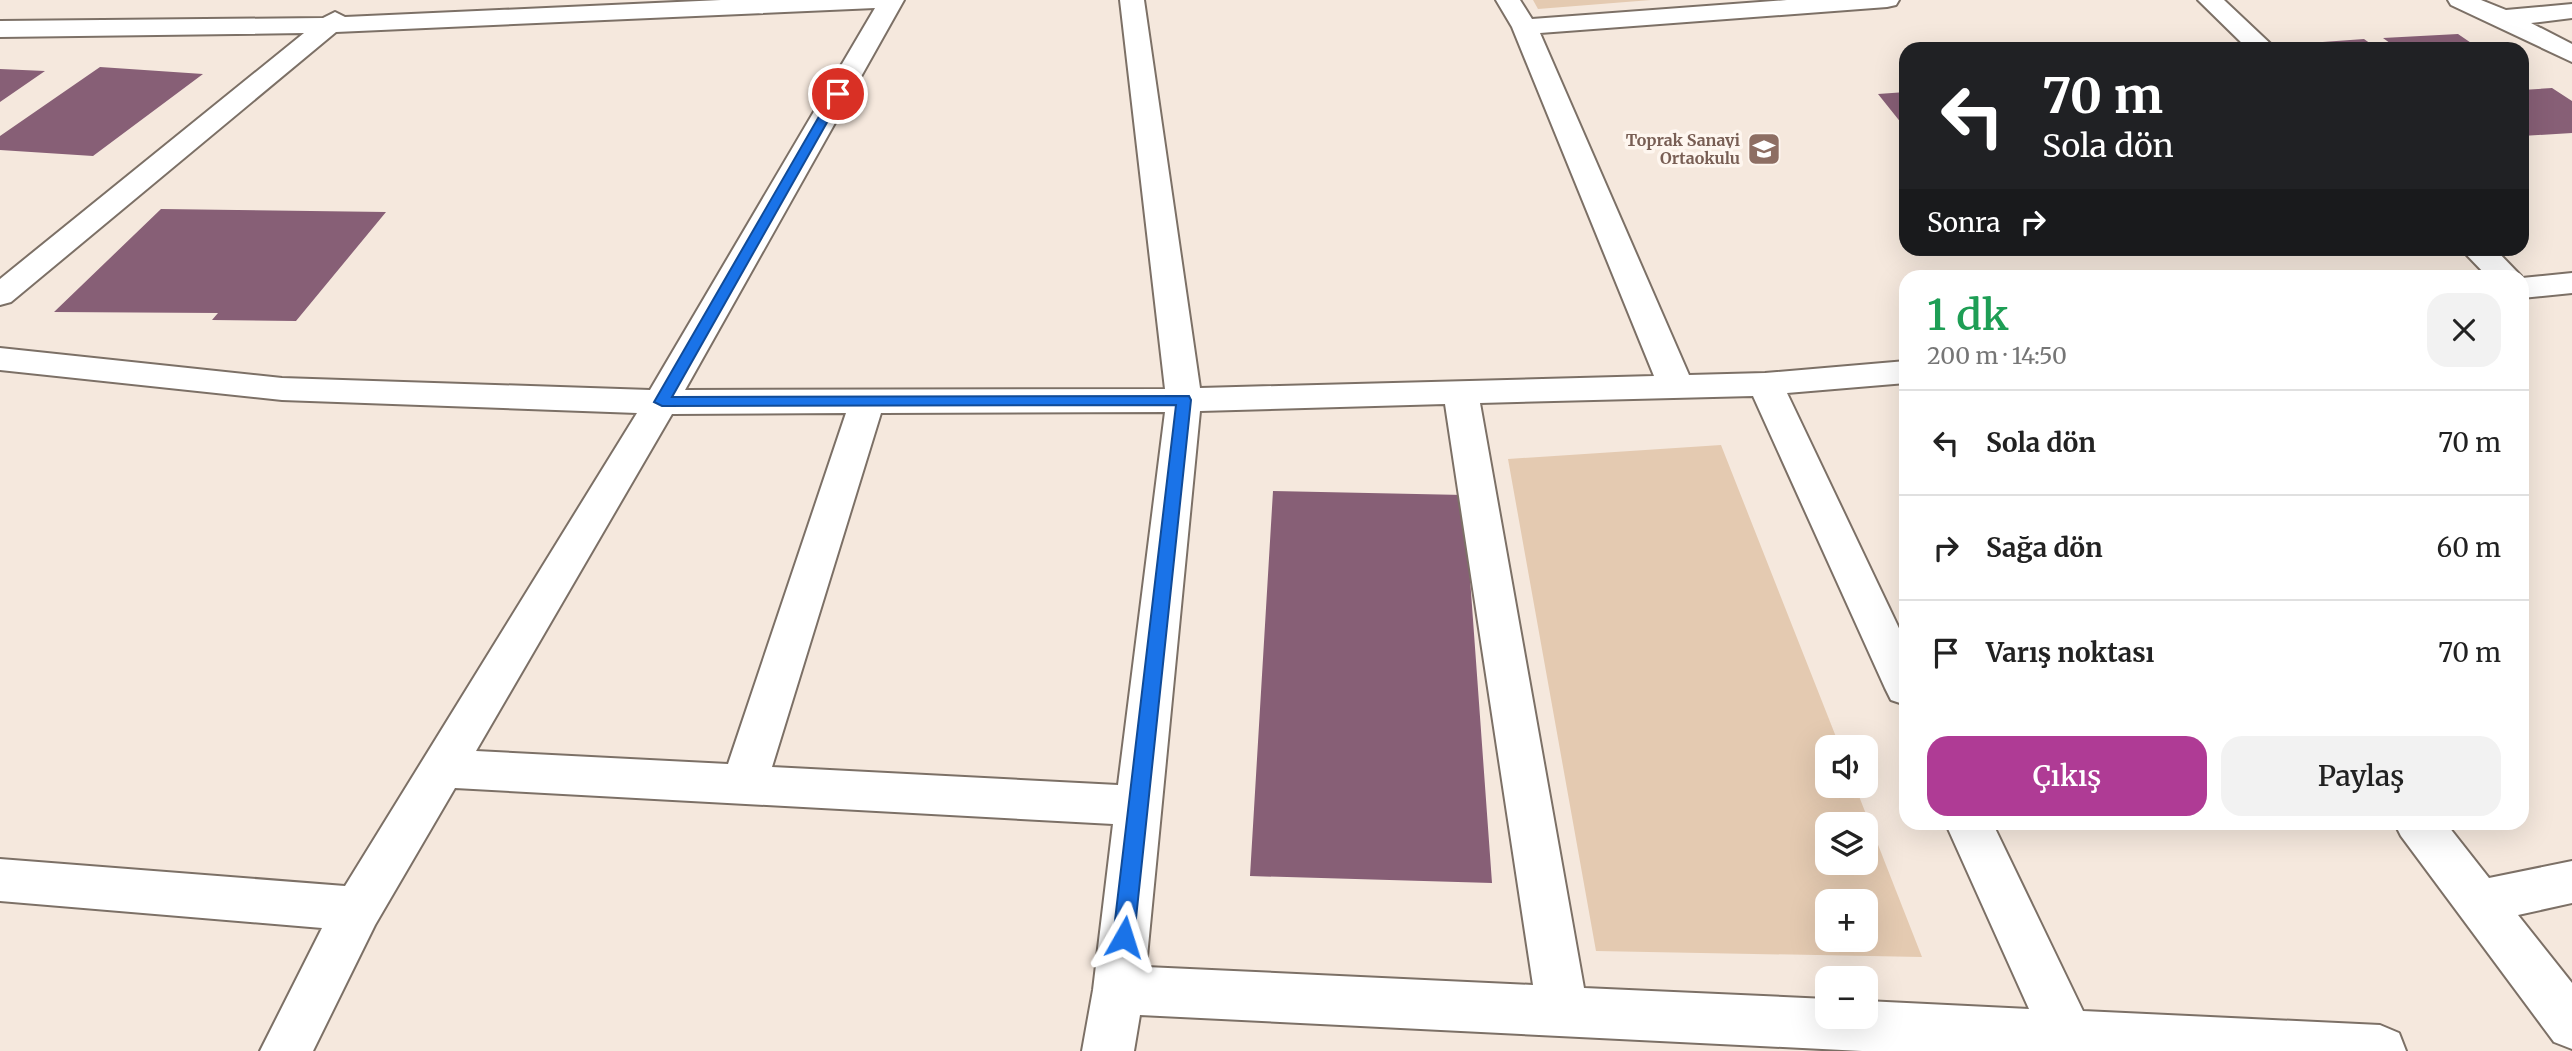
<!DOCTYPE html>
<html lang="tr">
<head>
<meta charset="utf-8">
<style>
  :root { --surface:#fff; --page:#f2f2f2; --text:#222; --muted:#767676; --line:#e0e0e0; --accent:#af3b95 }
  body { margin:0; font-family:Merriweather,serif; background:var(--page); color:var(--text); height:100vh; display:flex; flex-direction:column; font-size:26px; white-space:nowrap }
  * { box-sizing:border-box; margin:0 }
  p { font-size:23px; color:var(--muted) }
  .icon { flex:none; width:38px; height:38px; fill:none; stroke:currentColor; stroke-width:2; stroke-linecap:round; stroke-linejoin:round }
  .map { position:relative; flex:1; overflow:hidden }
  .side { position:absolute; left:1899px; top:270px; width:630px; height:560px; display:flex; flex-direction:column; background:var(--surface); border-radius:21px; box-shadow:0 7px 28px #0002 }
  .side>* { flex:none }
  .banner { position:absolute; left:1899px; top:42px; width:630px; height:214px; border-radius:21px; box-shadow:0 7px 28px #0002; background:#202124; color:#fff; overflow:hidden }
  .buttons { position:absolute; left:1815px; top:735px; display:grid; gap:14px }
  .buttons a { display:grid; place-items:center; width:63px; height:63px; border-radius:14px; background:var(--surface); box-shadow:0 7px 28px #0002; font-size:35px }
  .pin { position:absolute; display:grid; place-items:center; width:60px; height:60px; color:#fff; margin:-30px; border:4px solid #fff; border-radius:50%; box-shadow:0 2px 7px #0007 }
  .me { position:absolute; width:77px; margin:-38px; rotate:6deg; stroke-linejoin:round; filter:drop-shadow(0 0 5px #0008) }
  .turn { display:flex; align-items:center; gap:24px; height:147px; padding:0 28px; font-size:32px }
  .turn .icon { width:91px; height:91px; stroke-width:2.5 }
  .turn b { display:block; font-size:49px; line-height:60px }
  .then { display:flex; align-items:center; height:66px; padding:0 28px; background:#0003; gap:14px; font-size:26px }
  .round { display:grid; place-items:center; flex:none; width:74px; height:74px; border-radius:21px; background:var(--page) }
  .head { display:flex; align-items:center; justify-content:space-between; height:119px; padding:0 28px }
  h1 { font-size:42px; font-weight:600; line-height:52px; color:#1e9e55 }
  .cta { display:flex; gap:14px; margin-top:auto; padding:14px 28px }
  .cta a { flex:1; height:80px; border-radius:21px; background:var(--accent); color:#fff; font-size:28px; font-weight:600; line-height:80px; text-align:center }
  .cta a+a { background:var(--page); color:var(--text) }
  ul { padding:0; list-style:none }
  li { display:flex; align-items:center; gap:21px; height:105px; padding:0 28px; border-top:2px solid var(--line) }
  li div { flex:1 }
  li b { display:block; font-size:26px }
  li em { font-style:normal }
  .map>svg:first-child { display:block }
</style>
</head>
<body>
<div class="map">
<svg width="2572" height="1051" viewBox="0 0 2572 1051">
  <rect width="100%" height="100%" fill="#f5e8dd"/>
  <!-- green -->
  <path fill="#e4cab1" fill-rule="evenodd" d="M1533,0H1651L1538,9Z
    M1721,445L1840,747H1827V786H1855L1922,957L1596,951L1508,459ZM1827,824H1866V863H1827ZM1827,901H1866V940H1827Z"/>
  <!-- building -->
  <path fill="#875f76" d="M2458,34L2480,49H2398L2383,38Z
    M2364,39L2378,49H2302L2295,44Z
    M100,67L203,74L93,156L0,150V136Z
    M0,69L45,71L0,102Z
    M2552,88L2572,101V133L2522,136V90Z
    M1906,92V129L1878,94Z
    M161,209L386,212L296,321L212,320L218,313L54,312Z
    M1273,491L1464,495L1492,883L1250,876Z"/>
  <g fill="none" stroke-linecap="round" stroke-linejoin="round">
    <defs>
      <path id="street" d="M721,0H904L685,390L1165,389L1120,0H1144L1200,388L1654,376L1512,27L1496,0H1520L1532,19L1787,0H1899L1896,5L1887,7L1540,33L1689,375L1765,373L1906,361V383L1787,393L1906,643V705L1891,700L1885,688L1753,396L1480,403L1584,988L1827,999V1017H1866V1001L2029,1009L1945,822H1992L2083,1011L2380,1025L2399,1033L2406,1051H1862L1140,1015L1134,1051H1082L1093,990L1113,824L455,788L375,925L313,1051H260L322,928L0,901V859L345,886L637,413L282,400L0,370V348L282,378L650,390L875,8L336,32L11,302L0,305V279L304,33L0,37V21L323,18L335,12L345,17ZM1445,404L1533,985L1146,967L1200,411ZM1165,412L1118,785L772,767L881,413ZM846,413L728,764L476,751L672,414Z
        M2198,0H2224L2276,49H2248Z
        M2448,0H2481L2506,10L2572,4V18L2531,23L2572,44V62L2451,5Z
        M2460,248H2494L2521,276H2487Z
        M2572,273V293L2522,298V278Z
        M2394,822H2445L2489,878L2572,861V903L2518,915L2572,983V1049L2554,1042L2401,836Z"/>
    </defs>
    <!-- street casing -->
    <use href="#street" stroke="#7c7066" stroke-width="4"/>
    <!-- street -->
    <use href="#street" fill="#fff" fill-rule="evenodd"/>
  </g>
  <!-- route -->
  <path fill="#1a73e8" stroke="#114b97" stroke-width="2" d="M838,91L843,94L672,397L1189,396L1191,400L1134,937L1131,944L1124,947L1116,944L1113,937L1176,405L662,406L654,402L832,94Z"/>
  <!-- icons -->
  <defs>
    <symbol id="school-square" viewBox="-11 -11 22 22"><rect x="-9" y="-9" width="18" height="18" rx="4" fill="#8d6e63" stroke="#fef6ef"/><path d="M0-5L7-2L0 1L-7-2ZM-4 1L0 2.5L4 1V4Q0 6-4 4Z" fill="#fff"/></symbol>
  </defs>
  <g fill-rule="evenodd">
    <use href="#school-square" x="1745" y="130" width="38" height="38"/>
  </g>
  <g text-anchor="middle" stroke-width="7" stroke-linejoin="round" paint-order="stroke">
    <!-- far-education labels -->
    <g font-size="16" font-weight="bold" fill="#785e54" stroke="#fef6ef" text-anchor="end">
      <text x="1740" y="146">Toprak Sanayi<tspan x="1740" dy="18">Ortaokulu</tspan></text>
    </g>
  </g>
</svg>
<div class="buttons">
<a><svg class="icon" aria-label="sound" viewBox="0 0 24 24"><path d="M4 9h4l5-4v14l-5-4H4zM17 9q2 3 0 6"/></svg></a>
<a><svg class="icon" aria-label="layers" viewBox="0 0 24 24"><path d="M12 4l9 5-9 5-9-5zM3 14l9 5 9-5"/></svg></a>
<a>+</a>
<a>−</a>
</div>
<div class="pin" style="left:838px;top:94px;background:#d93025"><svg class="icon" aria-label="arrive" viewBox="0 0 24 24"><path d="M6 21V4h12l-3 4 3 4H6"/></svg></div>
<svg class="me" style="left:1124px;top:937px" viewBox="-20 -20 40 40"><path d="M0-17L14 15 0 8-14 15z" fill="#1a73e8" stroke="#fff" stroke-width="4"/></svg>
<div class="banner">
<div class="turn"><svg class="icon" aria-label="left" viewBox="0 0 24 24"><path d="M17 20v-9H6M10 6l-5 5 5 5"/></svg><div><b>70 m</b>Sola dön</div></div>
<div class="then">Sonra<svg class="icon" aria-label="right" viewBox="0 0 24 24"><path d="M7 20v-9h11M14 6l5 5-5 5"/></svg></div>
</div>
<section class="side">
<div class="head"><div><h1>1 dk</h1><p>200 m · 14:50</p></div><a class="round"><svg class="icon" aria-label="close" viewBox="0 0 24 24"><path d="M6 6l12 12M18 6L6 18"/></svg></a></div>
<ul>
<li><svg class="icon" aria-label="left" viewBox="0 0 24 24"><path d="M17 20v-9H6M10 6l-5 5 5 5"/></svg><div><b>Sola dön</b></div><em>70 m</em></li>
<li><svg class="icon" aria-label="right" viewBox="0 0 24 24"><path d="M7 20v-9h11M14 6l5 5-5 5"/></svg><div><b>Sağa dön</b></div><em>60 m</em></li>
<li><svg class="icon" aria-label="arrive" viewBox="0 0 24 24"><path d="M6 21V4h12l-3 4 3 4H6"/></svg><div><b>Varış noktası</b></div><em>70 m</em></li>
</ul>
<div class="cta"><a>Çıkış</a><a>Paylaş</a></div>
</section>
</div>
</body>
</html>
